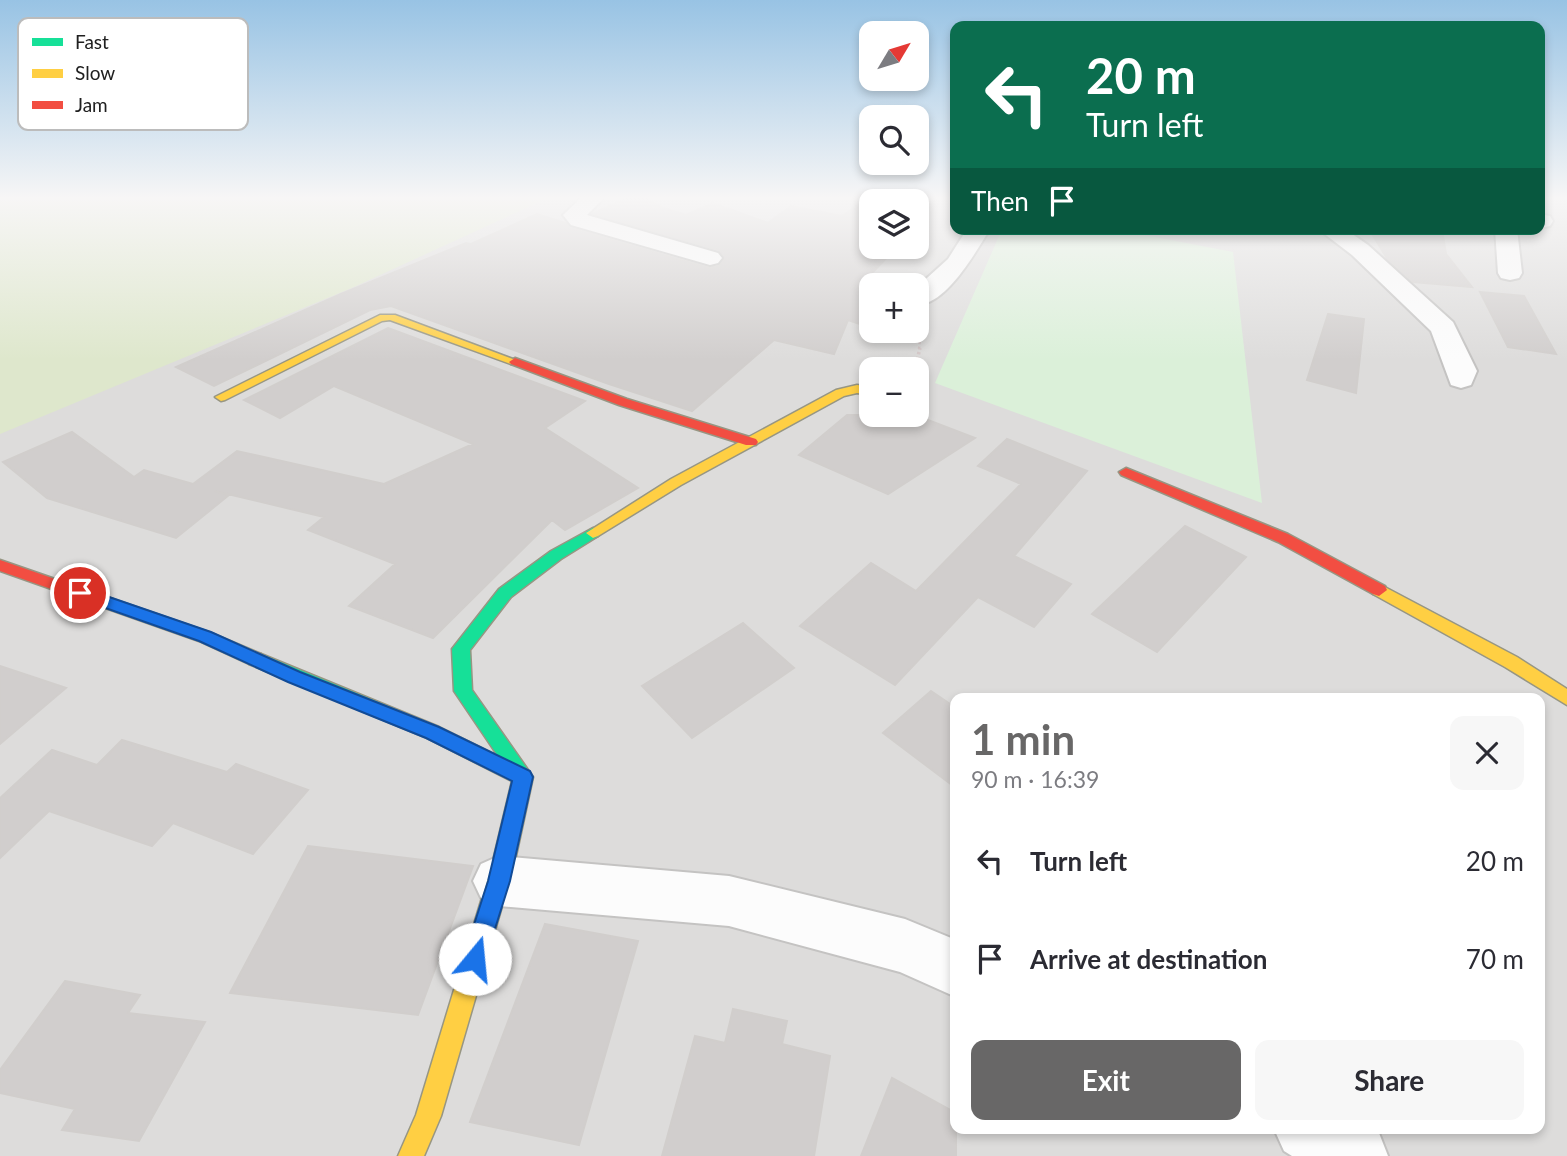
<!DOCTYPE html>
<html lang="en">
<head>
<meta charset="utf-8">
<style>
  :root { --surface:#fff; --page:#f7f7f7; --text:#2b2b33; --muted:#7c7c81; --accent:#686767 }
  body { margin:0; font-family:Lato,sans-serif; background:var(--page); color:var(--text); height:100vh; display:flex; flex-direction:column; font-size:26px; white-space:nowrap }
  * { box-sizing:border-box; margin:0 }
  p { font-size:23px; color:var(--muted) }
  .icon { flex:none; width:38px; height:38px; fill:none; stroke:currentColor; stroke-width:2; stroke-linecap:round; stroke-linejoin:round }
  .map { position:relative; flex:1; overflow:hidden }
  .drawer { position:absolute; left:950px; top:693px; width:595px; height:441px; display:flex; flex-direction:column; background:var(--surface); border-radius:14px; box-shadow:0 4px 10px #0003 }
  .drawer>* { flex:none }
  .guide { position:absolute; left:950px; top:21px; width:595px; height:214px; border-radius:14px; box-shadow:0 4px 10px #0003; background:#0b6e4f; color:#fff; overflow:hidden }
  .needle { width:46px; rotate:52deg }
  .controls { position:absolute; left:859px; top:21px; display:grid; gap:14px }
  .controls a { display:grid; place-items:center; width:70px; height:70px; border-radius:14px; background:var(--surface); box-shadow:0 4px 10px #0003; font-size:35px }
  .pin { position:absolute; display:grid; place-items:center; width:60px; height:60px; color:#fff; margin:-30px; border:4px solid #fff; border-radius:50%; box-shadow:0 2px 7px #0007 }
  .me { position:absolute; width:77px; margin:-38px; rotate:17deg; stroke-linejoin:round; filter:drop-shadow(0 0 5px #0008) }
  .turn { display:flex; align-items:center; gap:24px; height:147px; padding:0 21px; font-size:32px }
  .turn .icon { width:91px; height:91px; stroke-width:2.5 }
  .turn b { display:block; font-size:49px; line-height:60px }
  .then { display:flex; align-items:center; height:66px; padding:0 21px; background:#0003; gap:14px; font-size:26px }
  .round { display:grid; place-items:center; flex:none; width:74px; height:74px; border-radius:14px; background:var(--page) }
  .summary { display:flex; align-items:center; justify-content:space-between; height:119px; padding:0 21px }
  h1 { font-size:42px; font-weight:700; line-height:52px; color:var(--accent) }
  .primary-button { display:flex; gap:14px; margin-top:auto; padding:14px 21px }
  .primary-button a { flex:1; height:80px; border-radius:14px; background:var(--accent); color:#fff; font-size:28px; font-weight:700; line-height:80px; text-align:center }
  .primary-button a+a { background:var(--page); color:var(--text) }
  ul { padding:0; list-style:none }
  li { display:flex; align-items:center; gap:21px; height:98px; padding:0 21px }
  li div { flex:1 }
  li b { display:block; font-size:26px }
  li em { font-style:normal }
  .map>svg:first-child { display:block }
</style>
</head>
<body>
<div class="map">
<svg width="1567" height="1156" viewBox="0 0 1567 1156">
  <rect width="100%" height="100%" fill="#eeecea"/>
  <!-- residential -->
  <path fill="#dddcdb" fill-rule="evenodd" d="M0,198H955L956,229H1540V198H1567V1156H0ZM872,201H917V247H872ZM872,285H917V331H872ZM872,369H917V415H872ZM956,698H1540V1129H956Z"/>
  <!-- grass -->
  <path fill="#dee7cc" d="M0,198H548L354,287L0,434Z"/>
  <!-- park -->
  <path fill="#dbf0d9" d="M1002,229H1113L1233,252L1262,503L935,383Z"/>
  <!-- building -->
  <path fill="#d1cecd" stroke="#d1cecc" stroke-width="2" d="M626,198H645L663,208L686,215L713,203L768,223L791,206L842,216L868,198H911L910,201H872V247H897L872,273V328L848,320L834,354L774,340L692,411L609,384L391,306L370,310L214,386L176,367L341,294L466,243L471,244L537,214L566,223L570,228L709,268L719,266L724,260L719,250L592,214Z
    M1369,229H1442L1446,254L1472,287L1413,282L1388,260Z
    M1480,292L1524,296L1556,354L1508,347Z
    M1328,314L1364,319L1356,393L1307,380Z
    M388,328L585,401L545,428L638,488L565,530L552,520L433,638L349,606L395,564L308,530L324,517L215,491L229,495L176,538L47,498L3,462L72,432L134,477L144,470L193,484L237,451L384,484L473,444L334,386L280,418L244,400Z
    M847,415H915L975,438L888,494L799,455Z
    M1007,439L1087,471L1014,556L1071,584L1034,627L978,597L895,685L800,626L871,563L916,591L1021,484L978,466Z
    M1185,526L1246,557L1157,652L1092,614Z
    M743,623L794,668L692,738L642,686Z
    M0,666L66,688L0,744Z
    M931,691L956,708V788L883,733Z
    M122,740L227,772L236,764L308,790L253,854L173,823L152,846L49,811L0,858V798L52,750L97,765Z
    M308,846L473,866L418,1015L230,993Z
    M545,924L638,941L579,1145L470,1122Z
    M65,981L140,995L128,1013L205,1022L139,1141L62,1130L75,1109L0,1093V1070Z
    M733,1009L787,1021L782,1044L830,1056L814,1156H662L695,1036L725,1043Z
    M892,1078L956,1113V1156H861Z"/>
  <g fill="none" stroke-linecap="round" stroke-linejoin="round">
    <defs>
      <path id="street" d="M581,198H604L587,215L718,253L722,258L718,263L710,265L571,225L563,215Z
        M1540,214L1550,216L1553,221L1550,226L1540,228Z
        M967,229H990C977,250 945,307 917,304V287L948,259Z
        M1318,229H1345L1368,245L1453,322L1477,371L1471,385L1461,388L1451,385L1431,331L1352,255Z
        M1495,229H1517L1522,273L1519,278L1510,280L1501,278L1498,273Z
        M499,856L729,876L905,919L956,940V997L900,972L729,926L499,906L481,898L473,881L481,864Z
        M1274,1129H1370L1379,1133L1388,1156H1292L1284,1151Z"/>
      <path id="fast" d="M593,528L598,530L600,533L598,536L561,559L511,597L470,650L472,690L533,777L514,865L510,872L503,875L496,872L492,865L512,781L425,737L249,664L246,659L249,654H261L439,727L498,756L454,691L452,649L499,589L551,551Z"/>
      <path id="slow" d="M380,315H395L521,362L519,364H511L390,320L382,321L225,400L221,401L215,397Z
        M857,385L872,387V395L857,393L844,396L681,485L598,536L593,538L586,533L671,479L836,390Z
        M1379,584L1517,657L1567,689V705L1505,667L1373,594L1371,590Z
        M503,855L510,858L514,865L441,1116L424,1156H398L416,1115L492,865L496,858Z"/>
      <path id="jam" d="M515,358L627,399L756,439L758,442L756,445H746L619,405L511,364L509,362Z
        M1126,468L1288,534L1385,586L1387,590L1379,596L1373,594L1278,542L1121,475L1119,472Z
        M0,560L211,633L261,654L264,659L261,664H249L199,641L0,571Z"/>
    </defs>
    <!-- street casing -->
    <use href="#street" stroke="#c4c3c2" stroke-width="4"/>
    <!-- fast casing -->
    <use href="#fast" stroke="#979683" stroke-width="3"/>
    <!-- slow casing -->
    <use href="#slow" stroke="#979683" stroke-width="3"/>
    <!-- jam casing -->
    <use href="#jam" stroke="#979683" stroke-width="3"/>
    <!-- path-far1 -->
    <path stroke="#d6c9c9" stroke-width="2.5" stroke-dasharray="2.5 2.5" stroke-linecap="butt" d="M919,349L921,329"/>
    <!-- path -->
    <path stroke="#d6c9c9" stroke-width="3.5" stroke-dasharray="2.5 2.5" stroke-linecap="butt" d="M915,369L920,348"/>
    <!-- street -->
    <use href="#street" fill="#fcfcfc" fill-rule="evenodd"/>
    <!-- fast -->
    <use href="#fast" fill="#16e098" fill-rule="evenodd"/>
    <!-- slow -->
    <use href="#slow" fill="#ffcf43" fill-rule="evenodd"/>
    <!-- jam -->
    <use href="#jam" fill="#f24e42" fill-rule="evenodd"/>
  </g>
  <!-- sky -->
  <linearGradient id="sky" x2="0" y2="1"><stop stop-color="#98c3e4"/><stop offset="0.55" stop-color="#f7f6f6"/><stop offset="1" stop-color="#f7f6f6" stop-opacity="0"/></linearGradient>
  <rect width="1567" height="360" fill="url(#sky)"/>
  <!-- route -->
  <path fill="#1a73e8" stroke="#114b97" stroke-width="2" d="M80,587L211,632L300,672L439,727L530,771L533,777L510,881L483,967L475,971L467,967L463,959L488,881L512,781L426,738L288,682L199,641L74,597L72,593Z"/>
  <!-- legend -->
  <rect x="18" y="18" width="230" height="112" rx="10" fill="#fff" stroke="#bcbcbc" stroke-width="2"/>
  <rect x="32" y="38" width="31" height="8" fill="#16e098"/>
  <rect x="32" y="69" width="31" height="9" fill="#ffcf43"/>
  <rect x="32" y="101" width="31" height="8" fill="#f24e42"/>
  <g font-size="19" fill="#202020">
    <text x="75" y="49">Fast</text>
    <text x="75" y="80">Slow</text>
    <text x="75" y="112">Jam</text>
  </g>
</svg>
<div class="controls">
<a><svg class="needle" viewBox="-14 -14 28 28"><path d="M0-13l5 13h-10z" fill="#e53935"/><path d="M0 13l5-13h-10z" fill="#7c7c81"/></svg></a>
<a><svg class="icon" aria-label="search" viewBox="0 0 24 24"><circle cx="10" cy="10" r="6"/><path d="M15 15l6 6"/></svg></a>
<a><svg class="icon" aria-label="layers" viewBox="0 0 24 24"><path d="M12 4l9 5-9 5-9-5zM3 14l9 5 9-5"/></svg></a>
<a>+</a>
<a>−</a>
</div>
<div class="pin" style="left:80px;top:593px;background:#d93025"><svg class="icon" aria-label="arrive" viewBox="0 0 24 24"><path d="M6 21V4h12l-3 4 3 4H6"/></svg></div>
<svg class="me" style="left:475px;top:959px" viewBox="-20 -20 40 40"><circle r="19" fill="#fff"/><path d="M0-13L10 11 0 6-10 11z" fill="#1a73e8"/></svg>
<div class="guide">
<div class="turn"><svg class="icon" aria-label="left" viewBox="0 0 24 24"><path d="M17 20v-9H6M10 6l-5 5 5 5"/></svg><div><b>20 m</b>Turn left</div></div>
<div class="then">Then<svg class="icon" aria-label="arrive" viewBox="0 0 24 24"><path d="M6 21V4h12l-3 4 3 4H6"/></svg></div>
</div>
<section class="drawer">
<div class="summary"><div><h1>1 min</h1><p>90 m · 16:39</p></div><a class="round"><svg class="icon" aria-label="close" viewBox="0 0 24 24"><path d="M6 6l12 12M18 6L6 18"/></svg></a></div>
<ul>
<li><svg class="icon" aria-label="left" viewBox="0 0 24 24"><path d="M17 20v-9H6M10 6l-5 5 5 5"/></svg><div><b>Turn left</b></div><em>20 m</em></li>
<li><svg class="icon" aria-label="arrive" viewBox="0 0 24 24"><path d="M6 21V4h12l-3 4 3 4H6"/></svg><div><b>Arrive at destination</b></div><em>70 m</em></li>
</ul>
<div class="primary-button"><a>Exit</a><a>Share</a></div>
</section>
</div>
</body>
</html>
